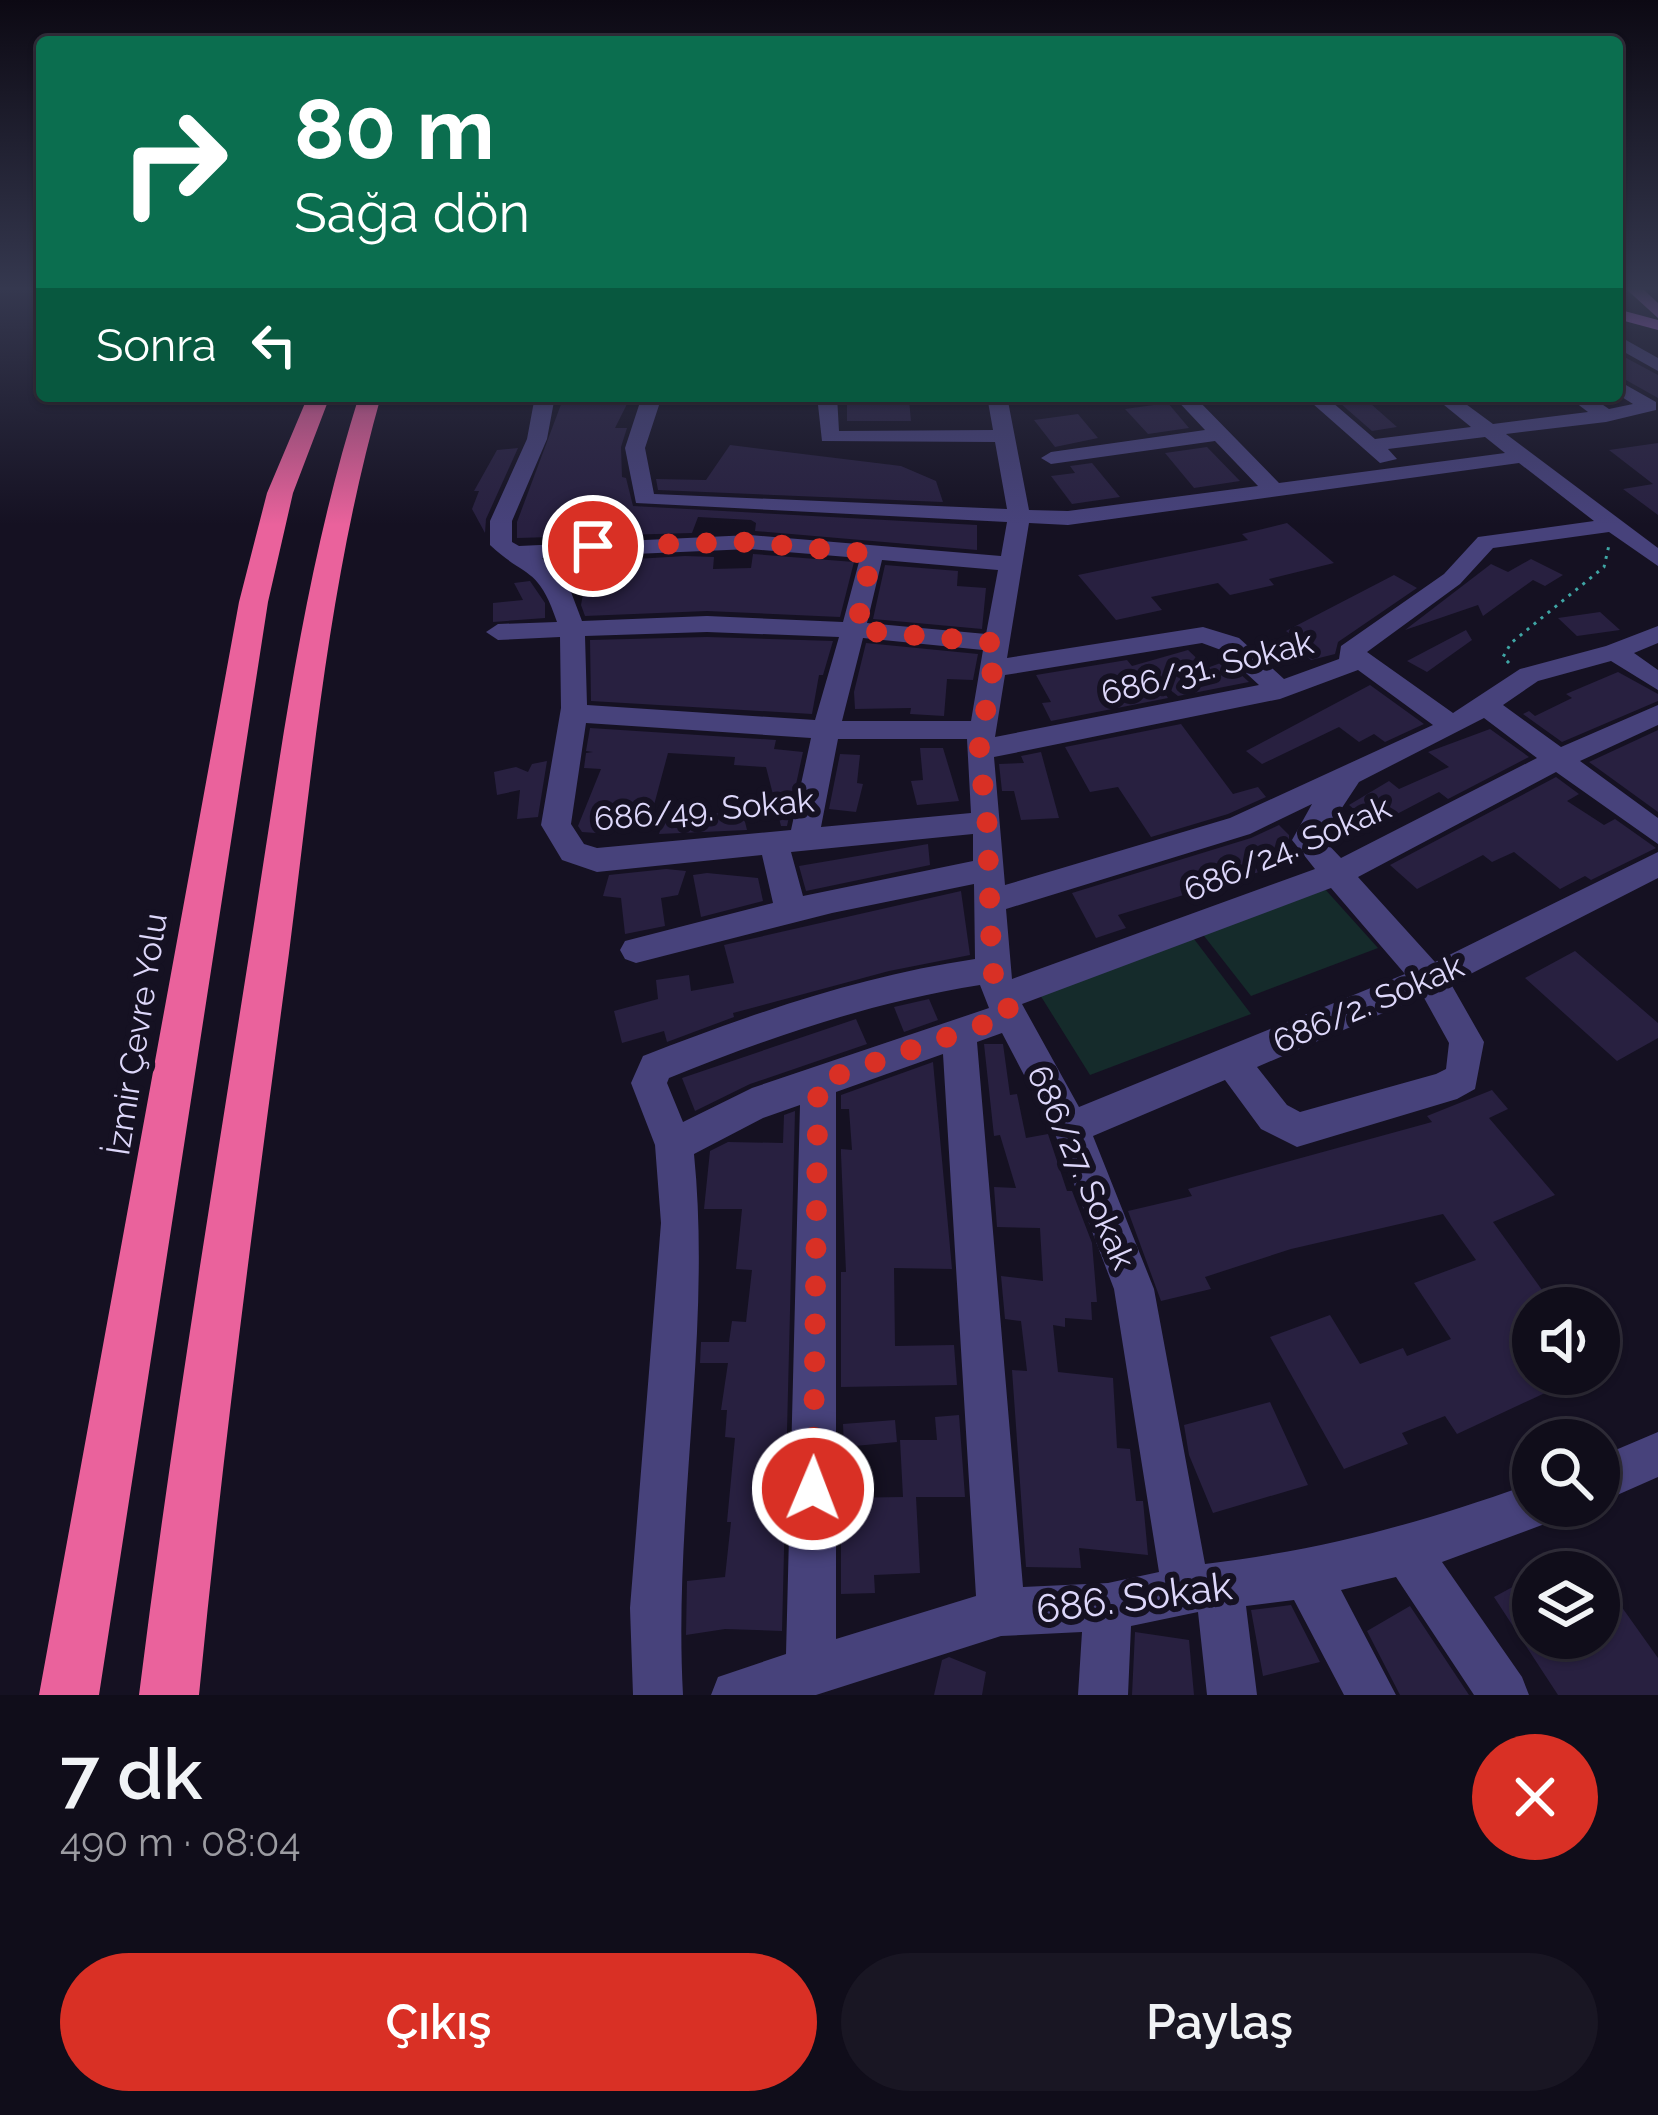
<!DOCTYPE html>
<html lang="tr">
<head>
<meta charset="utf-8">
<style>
  :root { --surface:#100d1a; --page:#191623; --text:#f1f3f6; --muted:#9c9ca2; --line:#302d39; --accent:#d93025 }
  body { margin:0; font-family:Raleway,sans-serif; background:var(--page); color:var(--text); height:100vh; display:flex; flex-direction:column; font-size:45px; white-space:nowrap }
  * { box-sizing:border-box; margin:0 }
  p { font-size:39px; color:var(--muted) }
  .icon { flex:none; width:66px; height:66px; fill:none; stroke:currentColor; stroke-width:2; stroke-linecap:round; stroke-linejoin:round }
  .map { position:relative; height:1695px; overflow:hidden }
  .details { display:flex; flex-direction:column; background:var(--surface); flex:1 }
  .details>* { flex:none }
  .banner { position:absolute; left:36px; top:36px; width:1587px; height:366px; border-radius:12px; box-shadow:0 3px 9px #0004,0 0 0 3px var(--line); background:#0b6e4f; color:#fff; overflow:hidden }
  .tools { position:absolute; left:1512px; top:1287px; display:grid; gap:24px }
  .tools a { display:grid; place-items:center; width:108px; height:108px; border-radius:50%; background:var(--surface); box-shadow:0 3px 9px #0004,0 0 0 3px var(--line); font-size:60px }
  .pin { position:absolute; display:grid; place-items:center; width:102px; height:102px; color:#fff; margin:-51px; border:6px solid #fff; border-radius:50%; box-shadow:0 3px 12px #0007 }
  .me { position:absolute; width:132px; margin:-66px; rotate:1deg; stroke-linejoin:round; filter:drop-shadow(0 0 9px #0008) }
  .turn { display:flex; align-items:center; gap:42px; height:252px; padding:0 60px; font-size:54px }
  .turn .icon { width:156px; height:156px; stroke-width:2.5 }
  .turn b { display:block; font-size:84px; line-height:102px }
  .then { display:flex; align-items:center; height:114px; padding:0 60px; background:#0003; gap:24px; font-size:45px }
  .round { display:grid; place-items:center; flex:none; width:126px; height:126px; border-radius:63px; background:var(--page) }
  .overview { display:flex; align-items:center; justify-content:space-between; height:204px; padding:0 60px }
  h1 { font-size:72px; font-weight:600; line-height:90px }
  .action { display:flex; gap:24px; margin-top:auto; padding:24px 60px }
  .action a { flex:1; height:138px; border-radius:72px; background:var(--accent); color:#fff; font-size:48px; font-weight:600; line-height:138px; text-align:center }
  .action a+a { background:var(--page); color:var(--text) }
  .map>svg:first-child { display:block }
</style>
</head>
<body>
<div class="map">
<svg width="1658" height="1695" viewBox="0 0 1658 1695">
  <rect width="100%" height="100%" fill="#151122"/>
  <!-- green -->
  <path fill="#152b2b" d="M1324,888L1378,948L1251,996L1201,932Z
    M1191,935L1251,1014L1090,1075L1037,990Z"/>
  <!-- building -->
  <path fill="#282040" d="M1617,353L1658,375V398L1617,375Z
    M606,396H631L615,428H627L621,447L622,477L626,478L633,506L977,525V550L755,531L756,523L751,520L698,517L692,533L517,538V522L563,399L603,400Z
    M1332,396H1362L1397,427L1372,431Z
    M847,400H909L911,421H847Z
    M1168,403L1189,428L1148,434L1125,409Z
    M1078,414L1098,438L1055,447L1034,420Z
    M1658,443V515L1623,489L1653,484L1609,450Z
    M730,445L901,466L936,481L943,502L658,490L656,479L706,480Z
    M1207,447L1240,481L1194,488L1165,453Z
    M518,448L486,519L485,533L472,509L479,491H474L497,450Z
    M1092,463L1120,497L1072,504L1051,476L1075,473L1070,466Z
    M1287,523L1334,563L1269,579L1274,585L1230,595L1218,583L1151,597L1162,610L1116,620L1078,575L1248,540L1242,534Z
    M753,554L854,562L840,617L707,611L585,616L581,605L587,572L561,573L553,564L685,556L714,557L713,569L751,568Z
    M1531,559L1563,575L1545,586L1533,580L1483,616L1478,605L1405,630L1491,564L1508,572Z
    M885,565L958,571L957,586L986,588L982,629L873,619Z
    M1394,575L1417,588L1338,642L1335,654L1311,660L1292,644L1300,642L1286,631Z
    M530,581L545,603V618L493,622V603L523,600L514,583Z
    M1600,612L1620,630L1577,636L1558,618Z
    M1466,630L1472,640L1427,672L1407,661Z
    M707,637L833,641L823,675H819L812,714L591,701L590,640Z
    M866,643L978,654L973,680L947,679L944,716L910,714L911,708L855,709L854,692Z
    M1188,650L1207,668L1226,661L1249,682L1178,696L1155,678L1168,698L1051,721L1042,703L1051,702L1036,675L1127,660L1132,666Z
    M1618,672L1658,694V701L1562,742L1523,714L1529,711L1535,716L1572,698L1566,694Z
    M1370,685L1424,724L1385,742L1374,734L1359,742L1339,727L1262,764L1246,751Z
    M1181,724L1233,794L1258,787L1266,797L1228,814L1151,837L1118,787L1090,792L1065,747Z
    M590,728L776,740L774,749L803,752L787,826H781L766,767L734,765L735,757L668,753L654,805L618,803L610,834L582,832L578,826L601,769L584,768L586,753L593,752L586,751Z
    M1490,729L1529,757L1448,799L1439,792L1374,826L1349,805L1389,781L1399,789L1449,767L1428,752Z
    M1658,730V812L1589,762Z
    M920,748H943L959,801L917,805L911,781L923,780Z
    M1041,752L1059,818L1021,820L1014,791H1002L999,764L1024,763L1021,756Z
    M840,754L860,755L857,783L863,784L856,812L829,809Z
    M547,761L538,817L517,819L520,790L497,795L494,772L516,767L528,772L532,764Z
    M1556,777L1579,794L1567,801L1604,825L1615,819L1656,848L1591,880L1585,876L1560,889L1514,852L1492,862L1483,855L1417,889L1390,865Z
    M669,804L706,808L704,813L743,814L747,830L659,834Z
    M1279,825L1289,835V843L1250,861L1259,872L1118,915L1126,928L1096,938L1072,893L1251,838Z
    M928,844L930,865L806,891L799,866Z
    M666,869L686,871L678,895L661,898L665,926L625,934L621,898L603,896L609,875Z
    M707,873L758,878L763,901L701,917L693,875Z
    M961,891L970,955L889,971L733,1013L734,1017L667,1042L664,1031L622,1043L614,1011L658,999L656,980L689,975L691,991L734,983L724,945Z
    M1575,951L1658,1023V1038L1617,1061L1525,978Z
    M929,999L938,1020L904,1032L894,1007Z
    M856,1019L867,1044L750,1084L695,1111L682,1078Z
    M984,1044H1003L1010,1095L1017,1094L1026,1138L1048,1134L1067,1191H1072L1092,1243L1097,1302H1091L1092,1320L1065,1318V1327L1053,1325L1058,1372L1113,1378L1117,1448L1130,1449L1136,1501H1143L1148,1555L1079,1548L1081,1568L1026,1567L1012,1370L1027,1371L1021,1321L1005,1319L1001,1276L1043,1281L1040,1228L997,1227L994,1187L1016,1188L1000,1135L994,1136Z
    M933,1062L952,1269L894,1268L895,1346L954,1345L957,1385L841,1387V1272H846L841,1154V1149L852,1150L849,1109H841V1095Z
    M1492,1090L1508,1109L1489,1118L1555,1195L1493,1222L1555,1308H1533V1374L1545,1384V1393L1457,1434L1445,1416L1402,1433L1408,1444L1344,1469L1270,1337L1330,1315L1360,1364L1403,1348L1407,1356L1451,1339L1414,1283L1476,1260L1443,1214L1291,1249L1205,1277L1211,1289L1161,1301L1128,1211L1192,1196L1188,1189L1432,1122L1427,1116Z
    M795,1111L782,1631L725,1629L686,1635L687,1581L725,1577L731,1522H727L735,1438L725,1437L727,1410H721L728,1363H700L701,1342H729L732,1321L746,1322L752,1270L736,1269L742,1209H704L710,1151L728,1142L783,1143L784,1115Z
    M1270,1402L1308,1485L1213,1513L1189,1455L1184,1425Z
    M959,1415L965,1497H916L920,1573L874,1575L875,1593L841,1594V1498L903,1497L900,1440H937L935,1417Z
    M895,1420L897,1442L844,1447L843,1424Z
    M1599,1575L1658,1658V1695H1558L1494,1597L1533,1576V1638H1599Z
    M1291,1605L1320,1662L1263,1676L1251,1610Z
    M1410,1606L1469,1695H1400L1367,1631Z
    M1135,1632L1189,1640L1194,1695H1132Z
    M949,1657L986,1672L982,1695H934L942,1660Z"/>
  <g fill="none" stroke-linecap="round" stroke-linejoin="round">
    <!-- path -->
    <path stroke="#3fa6a5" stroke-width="3" stroke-dasharray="3 6" stroke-linecap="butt" d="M1509,663L1503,657L1511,643L1604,567L1609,545"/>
    <!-- minor -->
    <path fill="#47427b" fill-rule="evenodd" d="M1617,335L1658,358V371L1617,348Z
      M1617,380L1656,402V410L1606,422L1506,434L1658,548V566L1609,532L1493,548L1460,584L1367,652L1453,713L1520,669L1606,646L1658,626V643L1634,653L1658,670V690L1611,661L1538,681L1503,705L1561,747L1658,705V725L1580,761L1658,818V844L1556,772L1358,877L1435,962L1658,852V878L1451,984L1484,1042L1475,1089L1457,1099L1297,1147L1261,1129L1225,1080L1093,1136L1154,1289L1205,1564C1327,1549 1417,1524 1533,1483V1506H1557L1550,1522L1442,1562L1522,1677L1529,1695H1474L1396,1577L1341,1590L1396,1695H1344L1294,1600L1246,1606L1257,1695H1207L1198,1612L1131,1626L1128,1695H1078L1082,1632L1001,1636L816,1695H711L718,1677L786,1654L800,1105L763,1118L694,1154C712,1333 673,1515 683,1695H633L630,1608L661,1223L655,1145L631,1083L643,1056C751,1014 860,976 975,959L974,884L832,913L636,963L625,959L620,950L625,941L773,903L762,855L597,872L562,860L541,825L561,708L560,637L498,640L486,632L498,624L557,622C538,565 526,579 490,545V521L527,439L535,396H555L547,439L512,521V542L519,546L750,535L1001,556L1007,522L636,503L625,448L642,396H662L645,448L654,494L1007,509L995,442L822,441L817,396H837L839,431L993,430L987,396H1007L1029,510L1068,511L1258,486L1215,441L1051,464L1041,458L1051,452L1205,430L1173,396H1194L1279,483L1505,453L1485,437L1388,449L1397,459L1380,463L1304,396H1325L1375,439L1471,427L1433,396H1455L1493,424L1588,412L1567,396H1590L1609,409L1633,404L1617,394ZM1519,463L1594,521L1478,537L1444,574L1341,646L1339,659L1284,679L1239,638L1203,627L1007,658L1029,523L1068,525ZM750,549L860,558L843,622L707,616L582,621L571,592L542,558ZM882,560L998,570L986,634L867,623ZM707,632L839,637L815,720L587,705L585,636ZM863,638L983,650L971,721H842ZM1202,643L1221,650L1259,685L995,737L1005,675ZM1358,670L1433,725L1230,818L1005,885L994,757L1280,699ZM1484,718L1537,758L1341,858L1322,838L1359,782ZM586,723L811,738L791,830L597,848L584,844L571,824ZM838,739H967L971,813L821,827ZM1312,804L1292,840L1315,869L1012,979L1006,909L1250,834ZM973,834V861L803,896L791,852ZM1331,888L1405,974L1079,1107L1022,1004ZM980,985L989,1008L752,1088L683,1122L667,1083L669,1078C770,1037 872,1002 980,985ZM1423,996L1449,1043L1446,1069L1436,1074L1300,1112L1287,1105L1257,1067ZM1002,1033L1055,1134L1114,1289L1159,1572L1108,1583L1023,1587L977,1042ZM943,1054L976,1596L836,1639V1092Z
      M1658,1432V1477L1599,1503V1457Z"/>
    <!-- major -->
    <path fill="#c26deb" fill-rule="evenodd" d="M1625,288H1642L1658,303V318Z
      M1617,309L1658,320V330L1617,319Z"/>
    <!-- highway -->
    <path fill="#ea629c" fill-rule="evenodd" d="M308,396H330L293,493L268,602L99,1695H39L239,602L267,493Z
      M359,396H381C329,579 313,765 289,953C256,1200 223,1447 199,1695H139C170,1445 211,1197 250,949C280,762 302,577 359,396Z"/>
  </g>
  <!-- sky -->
  <linearGradient id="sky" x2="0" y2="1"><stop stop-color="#0c0913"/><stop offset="0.55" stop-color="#35384f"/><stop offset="1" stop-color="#35384f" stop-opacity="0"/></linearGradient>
  <rect width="1658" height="525" fill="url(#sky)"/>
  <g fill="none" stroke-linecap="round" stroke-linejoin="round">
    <!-- route -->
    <path stroke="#d93025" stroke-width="21" stroke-dasharray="0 37.8" d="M593,546L750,542L872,554L856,630L997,643L979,750L987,822L992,970L1011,1015L818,1082L813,1489"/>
  </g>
  <g text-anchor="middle" stroke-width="12" stroke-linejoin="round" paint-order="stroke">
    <!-- street labels -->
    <g font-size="33" fill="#ddd7fa" stroke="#151122">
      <text transform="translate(1207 667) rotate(-14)" y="12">686/31. Sokak</text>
      <text transform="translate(704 809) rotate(-5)" y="12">686/49. Sokak</text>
      <text transform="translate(1287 848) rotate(-23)" y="12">686/24. Sokak</text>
      <text transform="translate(1368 1003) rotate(-23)" y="12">686/2. Sokak</text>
      <text transform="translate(136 1034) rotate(-81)" y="12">İzmir Çevre Yolu</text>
      <text transform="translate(1082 1167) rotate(66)" y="12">686/27. Sokak</text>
    </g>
    <!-- near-street labels -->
    <g font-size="39" fill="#ddd7fa" stroke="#151122">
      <text transform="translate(1134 1597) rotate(-7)" y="14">686. Sokak</text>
    </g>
  </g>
</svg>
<div class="tools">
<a><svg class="icon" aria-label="sound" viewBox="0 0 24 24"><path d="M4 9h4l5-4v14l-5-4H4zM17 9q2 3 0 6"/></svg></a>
<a><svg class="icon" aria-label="search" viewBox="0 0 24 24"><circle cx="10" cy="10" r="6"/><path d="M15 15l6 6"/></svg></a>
<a><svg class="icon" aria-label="layers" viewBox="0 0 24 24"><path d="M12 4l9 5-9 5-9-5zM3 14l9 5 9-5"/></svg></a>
</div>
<div class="pin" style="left:593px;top:546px;background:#d93025"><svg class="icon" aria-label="arrive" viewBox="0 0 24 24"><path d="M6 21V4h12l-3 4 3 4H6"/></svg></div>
<svg class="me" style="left:813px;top:1489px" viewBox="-20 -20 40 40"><circle r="17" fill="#d93025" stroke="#fff" stroke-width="3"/><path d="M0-11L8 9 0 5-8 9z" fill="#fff"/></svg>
<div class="banner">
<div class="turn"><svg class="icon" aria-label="right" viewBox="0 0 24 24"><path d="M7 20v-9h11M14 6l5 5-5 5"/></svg><div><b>80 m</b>Sağa dön</div></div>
<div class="then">Sonra<svg class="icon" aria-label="left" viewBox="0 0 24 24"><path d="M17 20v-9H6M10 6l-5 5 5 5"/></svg></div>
</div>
</div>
<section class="details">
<div class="overview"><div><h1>7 dk</h1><p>490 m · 08:04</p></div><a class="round" style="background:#d93025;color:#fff"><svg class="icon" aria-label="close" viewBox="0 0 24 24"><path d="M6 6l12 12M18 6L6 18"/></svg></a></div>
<div class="action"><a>Çıkış</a><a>Paylaş</a></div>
</section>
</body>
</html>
